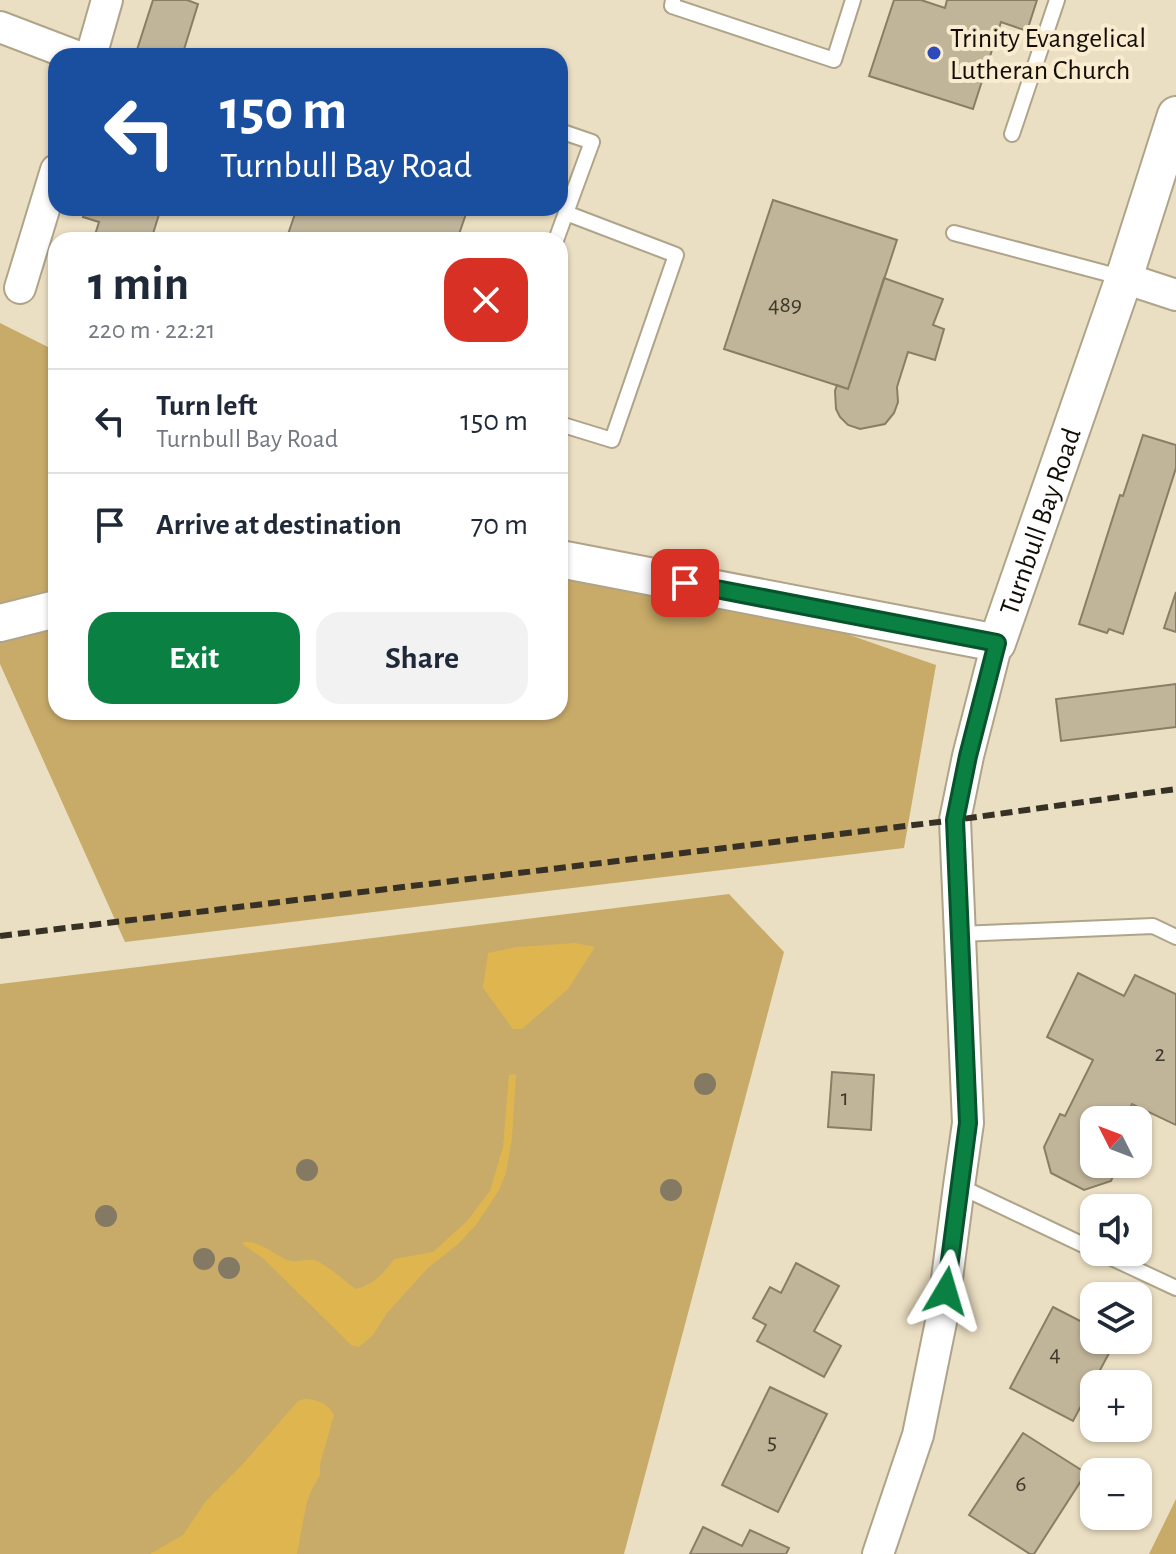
<!DOCTYPE html>
<html lang="en">
<head>
<meta charset="utf-8">
<style>
  :root { --surface:#fff; --page:#f2f2f3; --text:#1f2937; --muted:#747a83; --line:#e0e1e3; --accent:#0b8043 }
  body { margin:0; font-family:"Alegreya Sans",sans-serif; background:var(--page); color:var(--text); height:100vh; display:flex; flex-direction:column; font-size:30px; white-space:nowrap }
  * { box-sizing:border-box; margin:0 }
  p { font-size:26px; color:var(--muted) }
  .icon { flex:none; width:44px; height:44px; fill:none; stroke:currentColor; stroke-width:2; stroke-linecap:round; stroke-linejoin:round }
  .map { position:relative; flex:1; overflow:hidden }
  .sheet { position:absolute; left:48px; top:232px; width:520px; height:488px; display:flex; flex-direction:column; background:var(--surface); border-radius:24px; box-shadow:0 2px 6px #0004 }
  .sheet>* { flex:none }
  .guide { position:absolute; left:48px; top:48px; width:520px; height:168px; border-radius:24px; box-shadow:0 2px 6px #0004; background:#1a4fa0; color:#fff; overflow:hidden }
  .needle { width:52px; rotate:312deg }
  .fabs { position:absolute; left:1080px; top:1106px; display:grid; gap:16px }
  .fabs a { display:grid; place-items:center; width:72px; height:72px; border-radius:16px; background:var(--surface); box-shadow:0 2px 6px #0004; font-size:40px }
  .pin { position:absolute; display:grid; place-items:center; width:68px; height:68px; color:#fff; margin:-34px; border-radius:16px; box-shadow:0 4px 12px #0006 }
  .me { position:absolute; width:88px; margin:-44px; rotate:7deg; stroke-linejoin:round; filter:drop-shadow(0 0 6px #0008) }
  .turn { display:flex; align-items:center; gap:28px; height:168px; padding:0 40px; font-size:36px }
  .turn .icon { width:104px; height:104px; stroke-width:2.5 }
  .turn b { display:block; font-size:56px; line-height:68px }
  .round { display:grid; place-items:center; flex:none; width:84px; height:84px; border-radius:24px; background:var(--page) }
  .headline { display:flex; align-items:center; justify-content:space-between; height:136px; padding:0 40px }
  h1 { font-size:48px; font-weight:700; line-height:60px }
  .action { display:flex; gap:16px; margin-top:auto; padding:16px 40px }
  .action a { flex:1; height:92px; border-radius:24px; background:var(--accent); color:#fff; font-size:32px; font-weight:700; line-height:92px; text-align:center }
  .action a+a { background:var(--page); color:var(--text) }
  ul { padding:0; list-style:none }
  li { display:flex; align-items:center; gap:24px; height:104px; padding:0 40px; border-top:2px solid var(--line) }
  li div { flex:1 }
  li b { display:block; font-size:30px }
  li em { font-style:normal }
  .map>svg:first-child { display:block }
</style>
</head>
<body>
<div class="map">
<svg width="1176" height="1554" viewBox="0 0 1176 1554">
  <rect width="100%" height="100%" fill="#ebdfc3"/>
  <!-- green -->
  <path fill="#c8ab69" d="M0,323L56,351V593L0,606Z
    M560,575L818,624L936,665L904,848L125,942L0,664V640L56,626V712H560Z
    M729,894L784,952L624,1554H0V984Z
    M1176,1499V1554H1149Z"/>
  <!-- water -->
  <path fill="#deb54f" d="M575,943L595,947L568,989L522,1029H513L483,988L488,953L517,947Z
    M516,1074L512,1138L506,1173L498,1192L476,1225L458,1244L428,1268L387,1313L373,1335L359,1347L351,1345L264,1259L241,1243C259,1238 273,1255 288,1260C298,1264 309,1256 319,1262C332,1269 344,1281 356,1289C373,1285 384,1273 394,1259L433,1252L467,1221L490,1191L503,1147L509,1075Z
    M304,1399C317,1399 327,1403 334,1415L320,1464V1475L310,1493L306,1506L297,1554H150L183,1535L206,1501L241,1466L298,1401Z"/>
  <!-- building -->
  <path fill="#c0b499" stroke="#897e65" stroke-width="2" d="M153,0H187L198,4L182,56H135Z
    M894,0H921L945,8L947,0H1037L1027,31L1001,22L973,109L869,76Z
    M773,200L897,240L848,389L724,349Z
    M86,208H161L151,240L122,234L120,240L94,238L99,222L83,217Z
    M297,208H468L457,240H286Z
    M884,278L943,299L933,325L944,329L935,360L908,352L897,387L898,402L894,413L885,424L860,429L848,425L840,417L836,409L835,391L837,385L848,389Z
    M1143,435L1176,445V468L1123,634L1109,629L1107,633L1079,624L1120,495L1123,496Z
    M1176,592V632L1164,628Z
    M1176,684V727L1061,741L1056,699Z
    M1078,973L1124,996L1135,975L1176,994V1125L1132,1104L1124,1120H1094V1164H1118L1111,1181L1084,1190L1051,1173L1044,1147L1060,1114L1065,1116L1093,1060L1047,1037Z
    M832,1072L874,1075L871,1130L828,1127Z
    M796,1263L839,1286L814,1331L841,1346L824,1377L757,1341L766,1325L753,1318L770,1287L781,1293Z
    M1053,1307L1094,1328V1340H1116L1073,1421L1010,1388Z
    M770,1387L827,1414L778,1512L722,1485Z
    M1023,1433L1086,1473L1034,1554H1030L969,1515Z
    M703,1527L742,1546L750,1530L789,1548L786,1554H690Z"/>
  <g fill="none" stroke-linecap="round" stroke-linejoin="round">
    <defs>
      <path id="service" d="M673,0L672,6L834,60L853,0
        M1012,134L1057,0
        M954,233L1124,278
        M556,240L592,142L560,131
        M560,424L612,440L676,255L566,213
        M960,934L1153,926L1176,937
        M959,1186L1094,1250
        M1099,1252L1176,1288"/>
      <path id="minor" d="M0,27L76,56
        M91,56L107,0
        M1124,278L1176,295
        M20,288L56,170
        M878,1554L918,1435L942,1317L959,1186L968,1123L955,820L968,756L997,643"/>
      <g id="tertiary">
        <path id="s1" d="M560,559L997,643L1124,278L1176,115"/>
        <path d="M0,623L56,609"/>
      </g>
    </defs>
    <!-- service casing -->
    <use href="#service" stroke="#afa489" stroke-width="18"/>
    <!-- minor casing -->
    <use href="#minor" stroke="#afa489" stroke-width="34"/>
    <!-- tertiary casing -->
    <use href="#tertiary" stroke="#afa489" stroke-width="40"/>
    <!-- service -->
    <use href="#service" stroke="#fff" stroke-width="14"/>
    <!-- minor -->
    <use href="#minor" stroke="#fff" stroke-width="30"/>
    <!-- tertiary -->
    <use href="#tertiary" stroke="#fff" stroke-width="36"/>
    <!-- rail -->
    <path stroke="#373125" stroke-width="6" stroke-dasharray="12 6" stroke-linecap="butt" d="M0,936L955,820L1176,789"/>
  </g>
  <!-- trees -->
  <g fill="#847a64">
    <circle cx="705" cy="1084" r="11"/>
    <circle cx="307" cy="1170" r="11"/>
    <circle cx="671" cy="1190" r="11"/>
    <circle cx="106" cy="1216" r="11"/>
    <circle cx="204" cy="1259" r="11"/>
    <circle cx="229" cy="1268" r="11"/>
  </g>
  <g fill="none" stroke-linecap="round" stroke-linejoin="round">
    <defs>
      <path id="route" d="M685,583L997,643L968,756L955,820L968,1123L946,1291"/>
    </defs>
    <!-- route casing -->
    <use href="#route" stroke="#07532c" stroke-width="20"/>
    <!-- route -->
    <use href="#route" stroke="#0b8043" stroke-width="14"/>
  </g>
  <!-- markers -->
  <circle fill="#2c4aba" stroke="#f9ecd0" stroke-width="3" cx="934" cy="53" r="8"/>
  <g text-anchor="middle" stroke-width="8" stroke-linejoin="round" paint-order="stroke">
    <!-- number labels -->
    <g font-size="24" fill="#3e382a">
      <text x="785" y="312">489</text>
      <text x="1160" y="1061">2</text>
      <text x="845" y="1105">1</text>
      <text x="1055" y="1361">4</text>
      <text x="772" y="1449">5</text>
      <text x="1021" y="1491">6</text>
    </g>
    <!-- poi labels -->
    <g font-size="28" fill="#120e05" stroke="#f9ecd0" text-anchor="start">
      <text x="950" y="47">Trinity Evangelical<tspan x="950" dy="32">Lutheran Church</tspan></text>
    </g>
    <!-- street labels -->
    <g font-size="28" fill="#120e05" stroke="#f9ecd0">
      <text dy="10" stroke="none"><textPath href="#s1" startOffset="574">Turnbull Bay Road</textPath></text>
    </g>
  </g>
</svg>
<div class="fabs">
<a><svg class="needle" viewBox="-14 -14 28 28"><path d="M0-13l5 13h-10z" fill="#e53935"/><path d="M0 13l5-13h-10z" fill="#747a83"/></svg></a>
<a><svg class="icon" aria-label="sound" viewBox="0 0 24 24"><path d="M4 9h4l5-4v14l-5-4H4zM17 9q2 3 0 6"/></svg></a>
<a><svg class="icon" aria-label="layers" viewBox="0 0 24 24"><path d="M12 4l9 5-9 5-9-5zM3 14l9 5 9-5"/></svg></a>
<a>+</a>
<a>−</a>
</div>
<div class="pin" style="left:685px;top:583px;background:#d93025"><svg class="icon" aria-label="arrive" viewBox="0 0 24 24"><path d="M6 21V4h12l-3 4 3 4H6"/></svg></div>
<svg class="me" style="left:946px;top:1291px" viewBox="-20 -20 40 40"><path d="M0-17L14 15 0 8-14 15z" fill="#0b8043" stroke="#fff" stroke-width="4"/></svg>
<div class="guide">
<div class="turn"><svg class="icon" aria-label="left" viewBox="0 0 24 24"><path d="M17 20v-9H6M10 6l-5 5 5 5"/></svg><div><b>150 m</b>Turnbull Bay Road</div></div>
</div>
<section class="sheet">
<div class="headline"><div><h1>1 min</h1><p>220 m · 22:21</p></div><a class="round" style="background:#d93025;color:#fff"><svg class="icon" aria-label="close" viewBox="0 0 24 24"><path d="M6 6l12 12M18 6L6 18"/></svg></a></div>
<ul>
<li><svg class="icon" aria-label="left" viewBox="0 0 24 24"><path d="M17 20v-9H6M10 6l-5 5 5 5"/></svg><div><b>Turn left</b><p>Turnbull Bay Road</p></div><em>150 m</em></li>
<li><svg class="icon" aria-label="arrive" viewBox="0 0 24 24"><path d="M6 21V4h12l-3 4 3 4H6"/></svg><div><b>Arrive at destination</b></div><em>70 m</em></li>
</ul>
<div class="action"><a>Exit</a><a>Share</a></div>
</section>
</div>
</body>
</html>
